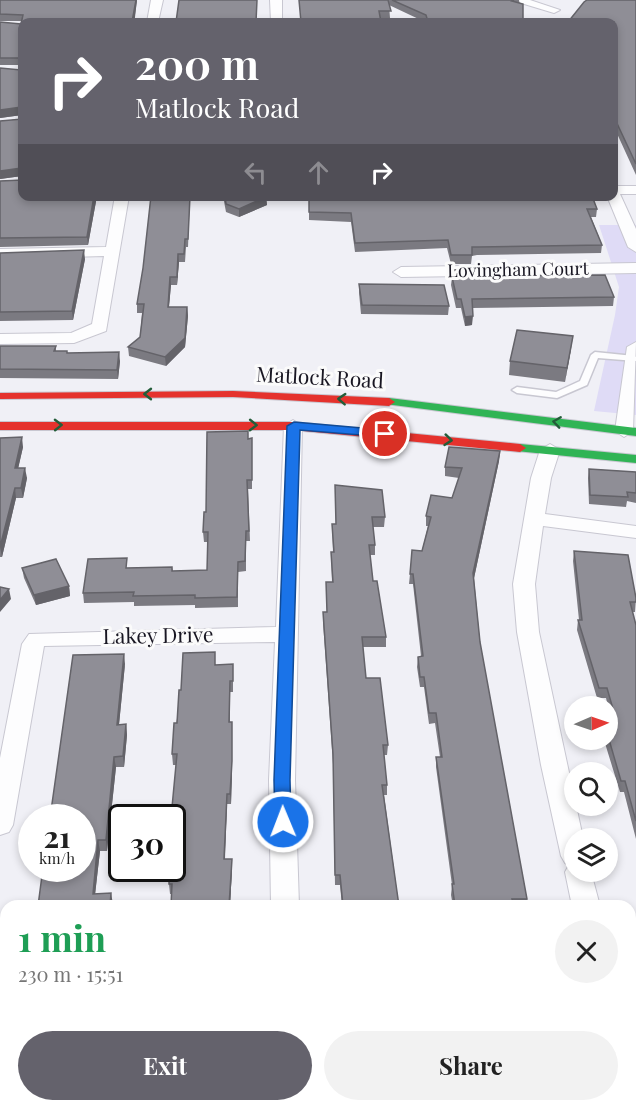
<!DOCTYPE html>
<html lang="en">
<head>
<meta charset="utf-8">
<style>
  :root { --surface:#fff; --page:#f2f2f2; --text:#222; --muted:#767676; --accent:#64626c }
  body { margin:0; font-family:"Playfair Display",serif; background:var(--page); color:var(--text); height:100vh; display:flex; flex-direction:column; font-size:22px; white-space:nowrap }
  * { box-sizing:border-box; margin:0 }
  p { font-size:20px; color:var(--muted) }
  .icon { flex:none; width:33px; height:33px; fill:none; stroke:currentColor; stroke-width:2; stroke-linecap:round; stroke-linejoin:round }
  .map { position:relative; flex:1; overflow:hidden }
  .side { position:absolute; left:0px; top:900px; width:636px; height:212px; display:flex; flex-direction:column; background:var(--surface); border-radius:18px 18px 0 0; box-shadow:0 3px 9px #0003 }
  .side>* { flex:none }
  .top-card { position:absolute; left:18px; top:18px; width:600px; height:183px; border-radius:12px; box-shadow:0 3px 9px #0003; background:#64626c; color:#fff; overflow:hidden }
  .needle { width:39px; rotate:88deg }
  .tools { position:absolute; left:564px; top:696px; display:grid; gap:12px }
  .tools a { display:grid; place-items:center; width:54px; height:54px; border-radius:50%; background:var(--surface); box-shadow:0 3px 9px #0003; font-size:30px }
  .speed { position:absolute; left:18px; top:804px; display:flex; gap:12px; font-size:30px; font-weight:700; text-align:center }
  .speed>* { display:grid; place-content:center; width:78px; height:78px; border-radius:50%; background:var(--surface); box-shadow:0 3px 9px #0003; line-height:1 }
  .speed small { font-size:15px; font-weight:400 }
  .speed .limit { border:3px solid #111; border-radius:9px; background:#fff; color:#111 }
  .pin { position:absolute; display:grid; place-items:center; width:51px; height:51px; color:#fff; margin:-26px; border:3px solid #fff; border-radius:50%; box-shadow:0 2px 6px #0007 }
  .me { position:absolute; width:66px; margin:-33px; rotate:359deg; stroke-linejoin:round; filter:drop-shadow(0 0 4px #0008) }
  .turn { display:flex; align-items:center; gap:21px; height:126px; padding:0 18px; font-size:27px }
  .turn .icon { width:78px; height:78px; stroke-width:2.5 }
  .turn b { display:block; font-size:42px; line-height:51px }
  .lanes { display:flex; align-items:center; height:57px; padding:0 18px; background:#0003; justify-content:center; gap:30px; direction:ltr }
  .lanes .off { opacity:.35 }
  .round { display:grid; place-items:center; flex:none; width:63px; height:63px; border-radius:32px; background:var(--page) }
  .summary { display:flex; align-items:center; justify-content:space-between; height:102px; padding:0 18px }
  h1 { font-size:36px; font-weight:700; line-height:45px; color:#1e9e55 }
  .button { display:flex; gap:12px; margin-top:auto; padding:12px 18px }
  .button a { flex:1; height:69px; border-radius:36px; background:var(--accent); color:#fff; font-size:24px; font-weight:700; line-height:69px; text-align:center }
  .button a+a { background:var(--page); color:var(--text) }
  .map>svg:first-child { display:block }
</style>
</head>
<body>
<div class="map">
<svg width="636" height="1111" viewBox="0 0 636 1111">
  <rect width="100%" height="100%" fill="#f0f0f6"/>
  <!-- green -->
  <path fill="#dfdbf6" d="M599,225H636V415L594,411L615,315L619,287Z"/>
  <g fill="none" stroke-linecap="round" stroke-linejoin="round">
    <defs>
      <path id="lane" d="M595,352L634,356L636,357V361L598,358L587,385L557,398L517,393L512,390L517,387L556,392L580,381L591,355Z"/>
      <path id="street" d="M151,0H163L158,22H147Z
        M270,0H282V22H271Z
        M511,0H530L560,10L554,13Z
        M614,186H636V194H620L636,229V252L628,247L607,196H614Z
        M115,196H129L106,331L74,343L0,344V334L71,333L92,324L104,256L0,259V249L106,247Z
        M636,263V273L401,277L393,272L401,267Z
        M636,342L633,431L624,437L615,431L627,347Z
        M293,420L302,426L295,780L299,906H271L269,780L275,642L44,646L13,825L9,832L0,835V758L22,644L29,634L276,627L284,426Z
        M550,444L560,450L551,478L545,514L636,526V538L543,526L535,584L539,632L583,838H574V872H591L600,906H572L565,872L569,865L565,863L561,856L541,765L517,632L513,584L531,478L540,450Z
        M630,1077L636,1080V1111H620L618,1106H630Z
        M275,1106H305V1111H275Z"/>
      <path id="fast" d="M389,398L636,428V436L385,404L383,402Z
        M520,444L636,455V463L516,451L514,448Z"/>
      <path id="jam" d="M233,391L389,398L395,402L389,406L233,397L0,399V393Z
        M0,422H293L520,444L526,448L520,452L293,430H0Z"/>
    </defs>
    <!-- lane casing -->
    <use href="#lane" stroke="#c8c7d1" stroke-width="3"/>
    <!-- street casing -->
    <use href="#street" stroke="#c8c7d1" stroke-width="2"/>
    <!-- fast casing -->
    <use href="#fast" stroke="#c8c7d1" stroke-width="2"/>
    <!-- jam casing -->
    <use href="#jam" stroke="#c8c7d1" stroke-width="2"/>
    <!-- lane -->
    <use href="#lane" fill="#fdfdfe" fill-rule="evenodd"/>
    <!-- street -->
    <use href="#street" fill="#fdfdfe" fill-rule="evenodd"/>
    <!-- fast -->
    <use href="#fast" fill="#30b455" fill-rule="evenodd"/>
    <!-- jam -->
    <use href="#jam" fill="#e5322d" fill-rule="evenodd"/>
  </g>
  <!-- wall -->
  <path fill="#7b7a81" d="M0,0H137L134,22H22V115L0,118V68L21,70L22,65H0V22L21,24L22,21H0Z
    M299,0H519L523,22H425L389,5L390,18H380Z
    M636,0V175L614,127V22Z
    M22,119V196H97L88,245L0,247V181L22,180V176L0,179V121Z
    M190,196L188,247H186L185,262H179L177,285H171L169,307H187L188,316L185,347L166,366L129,356L128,347L140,337L142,313H137V304Z
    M223,196L266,197L267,205L239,217L226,212Z
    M309,196L468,198V196L597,209L596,217H591L602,245L601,253L477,255L472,256L471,264H451L447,248L355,252L351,222L309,220Z
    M0,253L85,259L73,320L0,321Z
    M455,270L472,276L614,297L613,306L472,308V325L465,326L461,308H456L451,285L452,277H454Z
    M359,284L449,306L448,315L361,314L359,293Z
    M0,346H56V351L120,361L118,379L0,378Z
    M571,349L565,382L509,375L510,361Z
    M0,438L23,447L18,468L27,478L23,498H16L2,557H0Z
    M252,438V489H248L250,541H246V571L238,572V607L195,608V605L134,606V602L84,603L83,593L128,568L172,567L173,571L207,570L208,542H204L203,532L206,512Z
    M500,451L499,461L474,578L480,642L527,899L526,906H453L451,895L452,885L436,767V757H440L435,723L429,724L424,687H420L417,667L418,657L421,656L413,584H409L410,574L422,551L428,526H426V516L452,498L459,478L445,476V467Z
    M589,469L636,472V503L627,501L626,507L589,504L588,478Z
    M335,485L385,517L384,527H373L375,545V555H370L373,581L386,637V647H363L366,678L388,745L387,755H384L387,785V795H384L399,906H342L340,885H335L333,764L323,622V612H327L326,582H332L331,552H333L332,524H336Z
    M574,551L636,598L635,612H632L636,625V839L624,792H620L604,740H608V724H612L606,698H597L577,630L578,620H579L573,561Z
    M22,568L69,586L70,596L36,605L24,578Z
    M125,664L119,724H126L127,735L124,767H116L107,851H100L95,894L113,904V906H38Z
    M233,664V692H230V722H232V772L231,804H227L225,859L232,869L230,906H171L172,894H170L169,884L176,765H173L172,754L181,690L216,665Z
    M12,1106H95V1107L12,1109Z
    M492,1106H545L546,1111H492Z"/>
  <!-- shaded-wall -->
  <path fill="#646369" d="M136,0H137L135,17L134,22H132Z
    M21,107L22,115L0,118V110Z
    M21,168L22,176L0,179V171Z
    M94,196H97L88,245L87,237Z
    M266,197L267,205L239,217V209Z
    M84,250L85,259L73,320L72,311Z
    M178,254L179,262L177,285V277Z
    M170,277L171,285L168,316V307Z
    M187,307L188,316L185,347L166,366L165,357Z
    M473,316L472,325L465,326V317Z
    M573,336L571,349L565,382L567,368Z
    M119,352L120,361L118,379L117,370Z
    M22,437L23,447L16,478L15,468Z
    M500,451L499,461L473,583V573Z
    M25,468L27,478L23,498L21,488Z
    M15,488L16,498L2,557L0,547Z
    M69,586L70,596L36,605L34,595Z
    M9,589L11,599L0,612V600Z
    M124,654L125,664L118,735L117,725Z
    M232,722V772L231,804L230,794Z
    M126,724L127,735L124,767L123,756Z
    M114,757L116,767L107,851L106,840Z
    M227,794V804L224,870V859Z
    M98,840L100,851L94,904L93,894Z
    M232,859V869L230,906H229Z
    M111,893L113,904V906H110Z
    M80,1106H82V1111H79Z"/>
  <!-- building -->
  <path fill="#8f8e96" stroke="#646369" stroke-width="1.5" d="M0,0H136L132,22H22V58H0V22L21,24L23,15L0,14Z
    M179,0H257L256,22H176Z
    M299,0H388L391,11H379L381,22H301Z
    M392,0H514L512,1L523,4V22L457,21L458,22H428L426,15Z
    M587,0H636V164L614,117V22H568L584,2Z
    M22,60V118L21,107L0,110V68L21,70Z
    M22,119V179L21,168L0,171V121Z
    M22,180V196H94L87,237L0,238V181Z
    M151,196H190L188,239H185L184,254H178L177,277H170L168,307H187L185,338L165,357L128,347L140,337L144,304H137L143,268Z
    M225,196H266V197L239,209L226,204Z
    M309,196H428L469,198L468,196H592L597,209H587L602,245L478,247H472V255H451L448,240L355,243L351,213L309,212Z
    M84,250L72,311L0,312V253Z
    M472,269V276L605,275L614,297L472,299L473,316L465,317L461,299H457L452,277H456L455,270Z
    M359,284L444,285L449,306L362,305Z
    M517,330L573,336L567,368L510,361Z
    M0,346H56L54,351H67V353L119,352L117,370L0,369Z
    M248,431V439L252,438V480H247L249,531H246L245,561L238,562L237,597L195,598V595L133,596L134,592L83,593L88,559L127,558L126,568L172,567V571L207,570L208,532H203L204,512H206L207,432Z
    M22,437L15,468H25L21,488H15L0,547V438Z
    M449,447L500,451L473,573L480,642L527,899H512L514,906H455L452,884H454L436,757H442L436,713H429L424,677H420L418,657L423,656L413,574H410L412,550L422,551L431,517L426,516L431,495L452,498L462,468L445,467Z
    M589,469L636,472V493L627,492L628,497L590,495Z
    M335,485L382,490L385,517H372L375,545H369L373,581H377L386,637H362L366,678H380L388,745H383L387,785H382L399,906H343L340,875H335L333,754L323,612H327L326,582H333L331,552H334L332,524H336Z
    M574,551L628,555L636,598V602H630L636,625V821L625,781H621L608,736V724L617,723L607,688H599L578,620H582Z
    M56,559L69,586L34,595L22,568Z
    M0,587L9,589L0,600Z
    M215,652V665L233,664V681H230L229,722H232V761L230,794H227L224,859H232L229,906H171L172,884H169V868H172V818H171L177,754H172L174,723H177L179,690H181L183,653Z
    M124,654L117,725L126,724L123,756L114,757L106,840H98L93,894L111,893L110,906H38L43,868H82V818H50L73,655Z
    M13,1106H80L79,1111H12Z
    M154,1106H227V1111H154Z
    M351,1106H413L414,1111H351Z
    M494,1106H545L546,1111H495Z"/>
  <!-- one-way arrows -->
  <defs><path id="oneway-chevron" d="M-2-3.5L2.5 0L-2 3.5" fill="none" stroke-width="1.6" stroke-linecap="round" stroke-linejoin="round" transform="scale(1.5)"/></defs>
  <g stroke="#235d39">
    <use href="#oneway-chevron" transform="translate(148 394) rotate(180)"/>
    <use href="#oneway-chevron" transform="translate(342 399) rotate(-177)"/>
    <use href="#oneway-chevron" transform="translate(557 422) rotate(-172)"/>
    <use href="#oneway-chevron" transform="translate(58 425) rotate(-1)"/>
    <use href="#oneway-chevron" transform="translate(253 425) rotate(1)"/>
    <use href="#oneway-chevron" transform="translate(448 440) rotate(6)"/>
  </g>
  <!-- route -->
  <path fill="#1a73e8" stroke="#114b97" stroke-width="1.5" d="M294,422L385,430L391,434L385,437L300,430L290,780L291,822L283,828L275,822L274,780L287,426Z"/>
  <g text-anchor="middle" stroke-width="6" stroke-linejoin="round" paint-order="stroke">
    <!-- far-street labels -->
    <g font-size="18" fill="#181622" stroke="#fbfbfb">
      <text transform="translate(518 270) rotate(-1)" y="6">Lovingham Court</text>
    </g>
    <!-- street labels -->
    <g font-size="21" fill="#181622" stroke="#fbfbfb">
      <text transform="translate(320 378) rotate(3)" y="7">Matlock Road</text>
      <text transform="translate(158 636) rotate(-1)" y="7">Lakey Drive</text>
    </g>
  </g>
</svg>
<div class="tools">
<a><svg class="needle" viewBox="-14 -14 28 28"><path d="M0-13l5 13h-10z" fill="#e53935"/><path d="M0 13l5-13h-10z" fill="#767676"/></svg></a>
<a><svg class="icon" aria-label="search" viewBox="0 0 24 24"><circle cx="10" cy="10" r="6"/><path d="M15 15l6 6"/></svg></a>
<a><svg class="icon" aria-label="layers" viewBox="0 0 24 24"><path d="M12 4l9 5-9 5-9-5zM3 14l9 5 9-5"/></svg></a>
</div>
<div class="speed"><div>21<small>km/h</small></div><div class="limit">30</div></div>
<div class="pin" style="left:385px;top:434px;background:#d93025"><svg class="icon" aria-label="arrive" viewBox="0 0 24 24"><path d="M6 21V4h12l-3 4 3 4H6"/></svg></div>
<svg class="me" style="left:283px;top:822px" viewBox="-20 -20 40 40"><circle r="17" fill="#1a73e8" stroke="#fff" stroke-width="3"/><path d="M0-11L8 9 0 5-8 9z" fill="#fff"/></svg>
<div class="top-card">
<div class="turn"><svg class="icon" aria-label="right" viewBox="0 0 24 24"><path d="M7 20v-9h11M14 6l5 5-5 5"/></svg><div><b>200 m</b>Matlock Road</div></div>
<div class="lanes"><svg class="icon off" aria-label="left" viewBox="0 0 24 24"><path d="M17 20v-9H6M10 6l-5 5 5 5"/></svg><svg class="icon off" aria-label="ahead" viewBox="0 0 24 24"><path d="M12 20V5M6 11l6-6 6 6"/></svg><svg class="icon" aria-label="right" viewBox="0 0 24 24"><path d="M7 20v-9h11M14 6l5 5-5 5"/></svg></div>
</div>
<section class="side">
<div class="summary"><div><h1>1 min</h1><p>230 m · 15:51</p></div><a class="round"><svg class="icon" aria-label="close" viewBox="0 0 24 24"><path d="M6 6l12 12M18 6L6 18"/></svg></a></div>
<div class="button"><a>Exit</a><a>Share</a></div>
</section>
</div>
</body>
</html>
